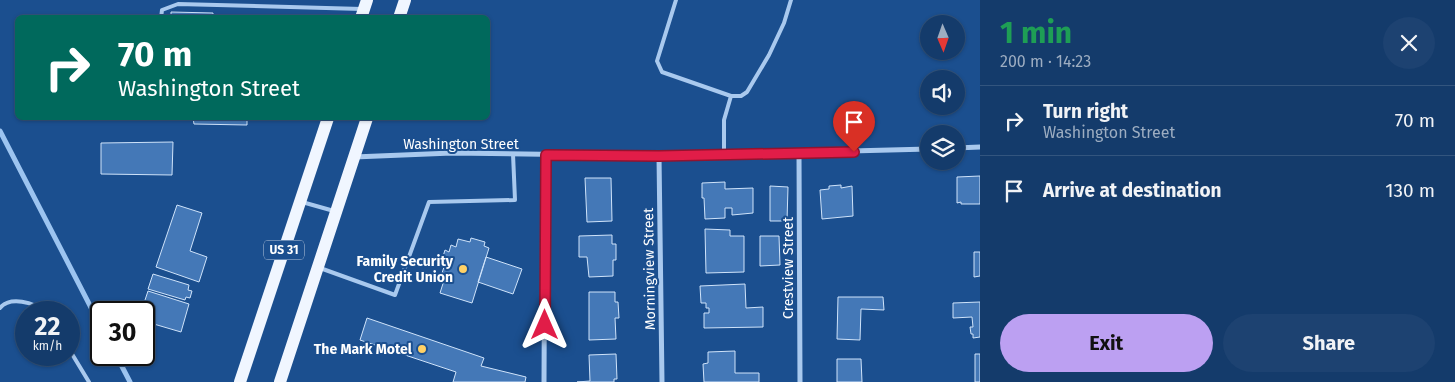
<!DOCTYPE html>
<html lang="en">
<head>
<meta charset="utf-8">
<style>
  :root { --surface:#143b6b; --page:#1d4271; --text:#f1f3f6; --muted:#9dadc1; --line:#33557e; --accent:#bca0f2 }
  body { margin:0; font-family:"Fira Sans",sans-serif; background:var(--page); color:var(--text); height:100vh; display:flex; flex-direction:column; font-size:19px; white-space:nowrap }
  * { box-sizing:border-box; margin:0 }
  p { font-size:16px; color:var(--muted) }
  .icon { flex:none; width:28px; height:28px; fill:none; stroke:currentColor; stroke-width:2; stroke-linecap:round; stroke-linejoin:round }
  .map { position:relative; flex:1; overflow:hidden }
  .drawer { display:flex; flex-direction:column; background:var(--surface); width:475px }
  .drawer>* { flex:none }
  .hud { position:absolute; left:15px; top:15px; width:475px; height:105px; border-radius:8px; box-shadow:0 1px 4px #0004,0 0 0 1px var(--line); background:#00695c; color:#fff; overflow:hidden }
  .needle { width:32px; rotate:178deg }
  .controls { position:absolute; left:920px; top:15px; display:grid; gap:10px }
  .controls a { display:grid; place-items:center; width:45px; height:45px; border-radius:50%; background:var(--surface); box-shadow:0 1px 4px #0004,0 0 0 1px var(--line); font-size:25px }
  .speed { position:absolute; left:15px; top:301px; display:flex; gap:10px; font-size:25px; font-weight:700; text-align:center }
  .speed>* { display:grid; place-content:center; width:65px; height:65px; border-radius:50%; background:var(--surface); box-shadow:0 1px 4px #0004,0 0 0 1px var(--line); line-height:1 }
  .speed small { font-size:12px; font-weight:400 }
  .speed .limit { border:2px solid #111; border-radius:8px; background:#fff; color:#111 }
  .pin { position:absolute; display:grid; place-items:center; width:42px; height:42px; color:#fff; margin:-51px -21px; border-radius:50% 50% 50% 0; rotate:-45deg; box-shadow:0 0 5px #0007 }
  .pin .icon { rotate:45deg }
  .me { position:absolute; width:55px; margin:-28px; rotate:0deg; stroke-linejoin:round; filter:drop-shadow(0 0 4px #0008) }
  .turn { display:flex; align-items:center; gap:18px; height:105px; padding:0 20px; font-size:22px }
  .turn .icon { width:65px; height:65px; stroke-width:2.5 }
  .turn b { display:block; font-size:35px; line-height:42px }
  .round { display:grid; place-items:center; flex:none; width:52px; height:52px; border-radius:26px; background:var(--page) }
  .head { display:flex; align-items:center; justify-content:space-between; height:85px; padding:0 20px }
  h1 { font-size:30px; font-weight:700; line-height:38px; color:#1e9e55 }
  .action { display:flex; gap:10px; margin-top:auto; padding:10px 20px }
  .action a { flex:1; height:58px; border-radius:30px; background:var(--accent); color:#111; font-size:20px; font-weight:700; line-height:58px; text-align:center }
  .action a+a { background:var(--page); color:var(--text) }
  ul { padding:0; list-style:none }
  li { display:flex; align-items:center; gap:15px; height:70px; padding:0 20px; border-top:1px solid var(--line) }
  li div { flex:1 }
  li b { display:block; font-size:19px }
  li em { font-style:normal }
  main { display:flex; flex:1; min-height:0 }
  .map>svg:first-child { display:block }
</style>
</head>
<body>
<main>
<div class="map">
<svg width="980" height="382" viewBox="0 0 980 382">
  <rect width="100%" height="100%" fill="#1b4f8f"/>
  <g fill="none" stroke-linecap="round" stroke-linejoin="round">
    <!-- stream -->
    <path stroke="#9cc4f0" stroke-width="5" d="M0,131L101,327
      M116,355L130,382"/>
  </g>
  <!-- building -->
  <path fill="#4478b7" stroke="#cfe3fa" d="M171,12L213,13V18H171Z
    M193,118H247V125L194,124Z
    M173,142L172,175L101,174V143Z
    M980,176V204H961V202L957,203V177Z
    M585,178H611L612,221L587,222Z
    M725,182V189L753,188V213L732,215V208H725V218L705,219L704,198H702V183Z
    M841,185V188L852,186L853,216L822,219L820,190L829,189V186Z
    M770,186L788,187L787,221H770Z
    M177,205L202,213L190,251L207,257L199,282L156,267Z
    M705,229L730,230V236H744V272L706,273Z
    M612,235V244H616V260H613V276L589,277L587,257H579V236Z
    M760,236H779L780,265L760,266Z
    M471,238L485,242L484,246L489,248L472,303L440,293L446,274L442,273L445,264L441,263L445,250L449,252L451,245L456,247L458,239L470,242Z
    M974,252H980V276L974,277Z
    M486,257L522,269L513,294L478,282Z
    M153,274L189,285L188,290L192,291L190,298L186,297L185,300L148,289Z
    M745,284L746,308L763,307V327L704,328V313H709V308H706V303H701L700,286Z
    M148,291L189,304L181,332L147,322L144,317V312H141Z
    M589,292H615V302H618L619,318H615L616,339L589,340Z
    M838,297H883L884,310L861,309L860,340L837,339Z
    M980,302V337L973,338V334H971L970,327H973L972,317L953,318V303Z
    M367,318L484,358L481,366L526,377L525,382H453L456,372L360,340Z
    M735,351V373H759V382H704L703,364L708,363V352Z
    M616,354L617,379H614V382H577L590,381L589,355Z
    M975,354H980V382H975Z
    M837,359H861L862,382H837Z"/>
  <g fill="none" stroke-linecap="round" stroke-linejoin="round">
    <!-- service -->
    <path stroke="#a9c9ee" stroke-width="4" d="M676,0L657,61L662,72L731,96H741L747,92L769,55L784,23L791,0
      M161,18L162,10L178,4L362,9
      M724,155V120L731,96
      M302,202L334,211
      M320,268L395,295L429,202L515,200L513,154
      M0,308C10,296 34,302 44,312
      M69,349L89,382"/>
    <!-- minor -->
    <path stroke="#a9c9ee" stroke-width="5" d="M956,148L980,147
      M799,154L800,382
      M659,156L662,382
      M354,157L452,153L659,156L929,149
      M544,382L545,155"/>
    <!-- primary -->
    <path stroke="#f0f6ff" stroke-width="12" d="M361,18L367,0
      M399,18L405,0
      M240,382L328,118
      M280,382L367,118"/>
  </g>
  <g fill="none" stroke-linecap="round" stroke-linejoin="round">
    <defs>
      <path id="route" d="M545,325L546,155L659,156L854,152"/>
    </defs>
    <!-- route casing -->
    <use href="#route" stroke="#92132f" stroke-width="12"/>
    <!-- route -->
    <use href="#route" stroke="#e11d48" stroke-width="9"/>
  </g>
  <!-- markers -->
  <g fill="#ffd166" stroke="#1b4f8f" stroke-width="2">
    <circle cx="463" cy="269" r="5"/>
    <circle cx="422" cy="349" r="5"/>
  </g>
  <g text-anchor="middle" stroke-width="4" stroke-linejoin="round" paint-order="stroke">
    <!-- shield labels -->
    <rect fill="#1b4f8f" stroke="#bbcadd" stroke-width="1" x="264" y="240.5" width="40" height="19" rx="4"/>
    <g font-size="12" font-weight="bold" fill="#fff">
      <text x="284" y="254">US 31</text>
    </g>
    <!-- street labels -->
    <g font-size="14" fill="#fff" stroke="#1b4f8f">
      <text x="461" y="149">Washington Street</text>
      <text transform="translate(788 268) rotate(-90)" y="5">Crestview Street</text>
      <text transform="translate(649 269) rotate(-91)" y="5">Morningview Street</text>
    </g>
    <!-- poi labels -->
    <g font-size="14" font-weight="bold" fill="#fff" stroke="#1b4f8f" text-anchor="end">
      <text x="453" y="266">Family Security<tspan x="453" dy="16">Credit Union</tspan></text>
      <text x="412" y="354">The Mark Motel</text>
    </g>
  </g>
</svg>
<div class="controls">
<a><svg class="needle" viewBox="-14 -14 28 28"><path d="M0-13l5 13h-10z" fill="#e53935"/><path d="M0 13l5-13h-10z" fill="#9dadc1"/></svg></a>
<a><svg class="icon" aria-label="sound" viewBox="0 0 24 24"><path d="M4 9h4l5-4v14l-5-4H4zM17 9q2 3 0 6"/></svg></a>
<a><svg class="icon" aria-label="layers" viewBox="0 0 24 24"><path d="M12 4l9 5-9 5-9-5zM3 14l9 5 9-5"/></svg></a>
</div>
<div class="speed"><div>22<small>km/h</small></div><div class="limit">30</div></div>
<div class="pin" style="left:854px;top:152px;background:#d93025"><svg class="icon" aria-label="arrive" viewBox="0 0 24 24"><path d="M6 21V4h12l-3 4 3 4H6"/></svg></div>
<svg class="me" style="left:545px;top:325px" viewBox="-20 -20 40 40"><path d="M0-17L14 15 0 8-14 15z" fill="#e11d48" stroke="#fff" stroke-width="4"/></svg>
<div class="hud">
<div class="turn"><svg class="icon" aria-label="right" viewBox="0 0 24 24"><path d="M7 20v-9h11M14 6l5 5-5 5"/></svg><div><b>70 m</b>Washington Street</div></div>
</div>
</div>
<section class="drawer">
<div class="head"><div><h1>1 min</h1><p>200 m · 14:23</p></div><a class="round"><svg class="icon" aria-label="close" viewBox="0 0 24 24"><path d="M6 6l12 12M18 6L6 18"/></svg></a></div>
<ul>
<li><svg class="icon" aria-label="right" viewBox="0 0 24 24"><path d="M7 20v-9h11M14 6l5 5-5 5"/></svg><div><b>Turn right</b><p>Washington Street</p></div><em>70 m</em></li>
<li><svg class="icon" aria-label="arrive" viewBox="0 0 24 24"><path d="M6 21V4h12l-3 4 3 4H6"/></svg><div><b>Arrive at destination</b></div><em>130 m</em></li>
</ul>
<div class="action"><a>Exit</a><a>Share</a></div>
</section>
</main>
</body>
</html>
